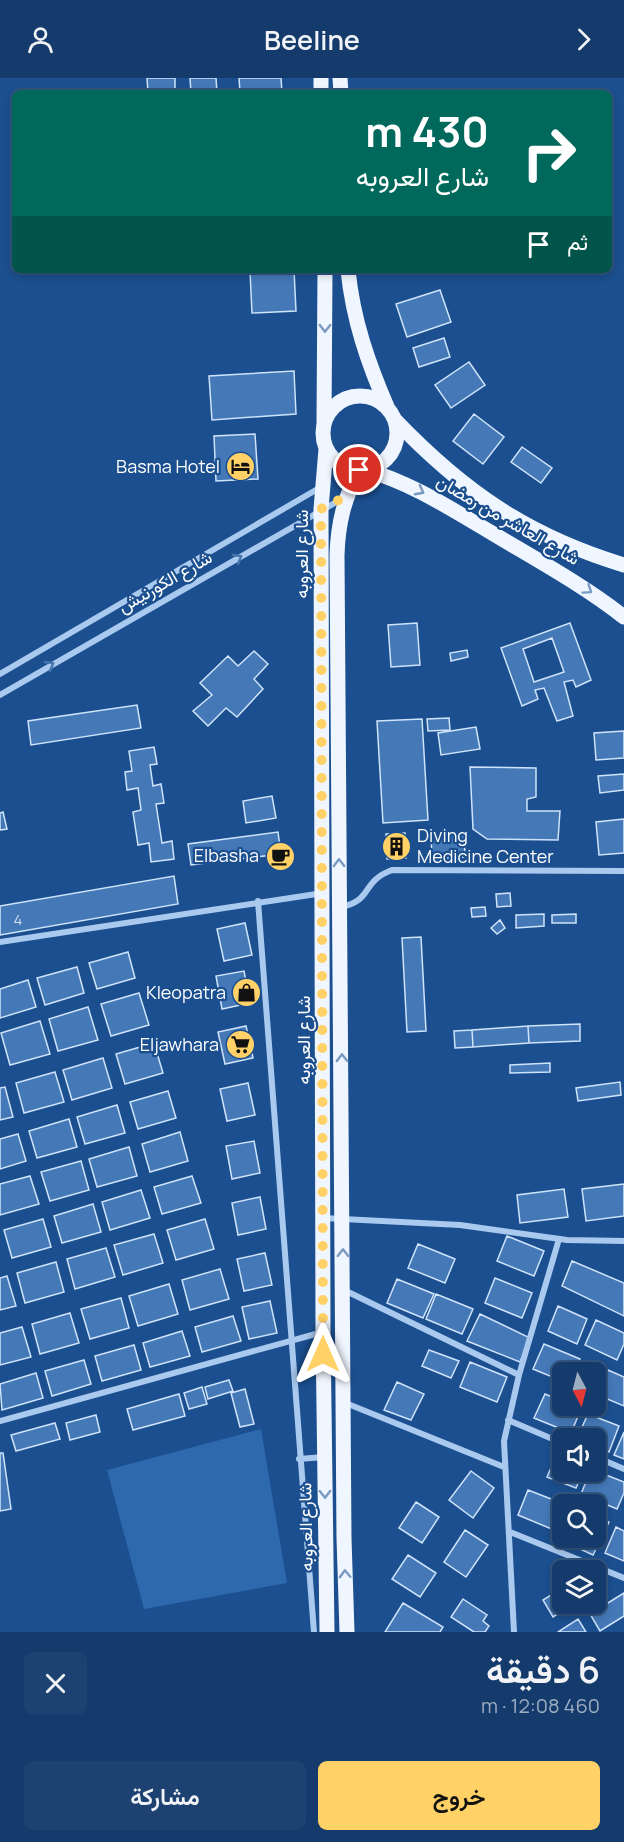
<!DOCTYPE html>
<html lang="ar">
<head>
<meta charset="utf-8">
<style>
  :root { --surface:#143b6b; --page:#1d4271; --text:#f1f3f6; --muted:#9dadc1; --line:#33557e; --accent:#ffd166 }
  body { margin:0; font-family:Manrope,Vazirmatn,sans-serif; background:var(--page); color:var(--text); direction:rtl; height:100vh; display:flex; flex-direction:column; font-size:22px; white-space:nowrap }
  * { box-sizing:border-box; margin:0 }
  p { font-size:20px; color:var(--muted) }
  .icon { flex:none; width:33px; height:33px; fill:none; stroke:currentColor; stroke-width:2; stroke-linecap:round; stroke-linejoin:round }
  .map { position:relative; height:1554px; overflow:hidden; direction:ltr }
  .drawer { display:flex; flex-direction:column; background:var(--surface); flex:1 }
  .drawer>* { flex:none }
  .banner { position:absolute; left:12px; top:12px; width:600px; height:183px; border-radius:9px; box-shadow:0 3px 9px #0003,0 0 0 2px var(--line); direction:rtl; background:#00695c; color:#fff; overflow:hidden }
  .needle { width:39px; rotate:173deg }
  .tools { position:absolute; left:552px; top:1284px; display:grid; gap:12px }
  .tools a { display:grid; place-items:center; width:54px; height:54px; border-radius:9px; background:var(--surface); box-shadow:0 3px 9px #0003,0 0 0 2px var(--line); font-size:30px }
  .pin { position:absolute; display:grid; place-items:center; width:51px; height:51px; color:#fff; margin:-26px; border:3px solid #fff; border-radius:50%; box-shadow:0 2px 6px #0007 }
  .me { position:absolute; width:66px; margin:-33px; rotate:0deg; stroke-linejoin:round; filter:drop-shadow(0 0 4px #0008) }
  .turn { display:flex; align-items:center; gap:21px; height:126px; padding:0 24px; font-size:27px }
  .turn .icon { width:78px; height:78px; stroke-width:2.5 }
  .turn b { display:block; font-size:42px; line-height:51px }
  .then { display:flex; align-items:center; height:57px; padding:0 24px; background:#0003; gap:12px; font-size:22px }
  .round { display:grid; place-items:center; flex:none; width:63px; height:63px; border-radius:9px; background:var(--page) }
  .head { display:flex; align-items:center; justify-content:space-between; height:102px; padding:0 24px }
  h1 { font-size:36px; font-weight:600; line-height:45px }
  .cta { display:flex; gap:12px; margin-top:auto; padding:12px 24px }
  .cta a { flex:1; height:69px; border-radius:9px; background:var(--accent); color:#111; font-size:24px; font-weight:600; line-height:69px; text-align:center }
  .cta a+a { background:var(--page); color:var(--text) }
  header { display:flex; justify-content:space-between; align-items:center; height:78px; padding:0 24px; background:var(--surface); font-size:27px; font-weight:600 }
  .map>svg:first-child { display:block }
</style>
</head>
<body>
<header><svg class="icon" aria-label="forward" viewBox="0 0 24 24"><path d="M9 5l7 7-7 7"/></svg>Beeline<svg class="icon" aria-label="person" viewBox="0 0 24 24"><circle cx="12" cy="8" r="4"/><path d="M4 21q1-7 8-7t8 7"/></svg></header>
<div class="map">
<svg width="624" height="1554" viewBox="0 0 624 1554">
  <rect width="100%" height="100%" fill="#1b4f8f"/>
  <!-- green -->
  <path fill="#2e69ad" d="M261,1351L287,1505L144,1531L107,1392Z"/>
  <!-- building -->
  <path fill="#4478b7" stroke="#cfe3fa" stroke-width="1.5" fill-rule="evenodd" d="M147,0H175V15H148Z
    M190,0H216L217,15H191Z
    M239,0H281L282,15H240Z
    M294,192L296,233L252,235L250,193Z
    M440,212L451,244L407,259L396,226Z
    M444,260L450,279L419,289L413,270Z
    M469,284L485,307L451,330L435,307Z
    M294,293L296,336L212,342L209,298Z
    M474,336L504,359L483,386L453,363Z
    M255,356L258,401L216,403L214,358Z
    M522,369L552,390L541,405L511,384Z
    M417,545L420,587L391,589L388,547Z
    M570,545L591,602L576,609L573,602L564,604L573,638L557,643L544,610L535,612L538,621L522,628L501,570ZM552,560L564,594L534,604L523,571Z
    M467,572L468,579L451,583L450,575Z
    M254,573L268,586L254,601L263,611L237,639L226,630L208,648L193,633L212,617L200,605L228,578L238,588Z
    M137,627L141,650L31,667L28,643Z
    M449,640L450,652L428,653L427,641Z
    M422,641L428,742L383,745L377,643Z
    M476,649L480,671L441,677L438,655Z
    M624,653V680L596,682L594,655Z
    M154,669L157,686L150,687L153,708L161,706L164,725L156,726L162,765L172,763L174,781L151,784L149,765L138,767L133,734L141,732L138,710L127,712L125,694L132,693L129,673Z
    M470,689L536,690V719L527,721V733H560L558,762L487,761L473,751Z
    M624,696V712L600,715L598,698Z
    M272,718L276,740L246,745L243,723Z
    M3,734L7,751L0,752V735Z
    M624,741V775L599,777L596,744Z
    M278,754L281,776L191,787L188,766Z
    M405,755L406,780L387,781L386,756Z
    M464,755L465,779L432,781L431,757Z
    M174,798L178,826L0,857V828Z
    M510,815L511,828L497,829L496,816Z
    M485,829L486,838L472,839L471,830Z
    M544,836V848L516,850V837Z
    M576,836V845H552V837Z
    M500,842L505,850L497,856L491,850Z
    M245,845L252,877L224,883L217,851Z
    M421,859L426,953L407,954L402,860Z
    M128,874L135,900L97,911L89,885Z
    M77,889L84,915L45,927L37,900Z
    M244,893L250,925L222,931L216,898Z
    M28,902L36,929L0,940V911Z
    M139,915L149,947L111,958L101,926Z
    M88,929L98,962L58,973L49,941Z
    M40,943L50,976L10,987L1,955Z
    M580,946V963L529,965L528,948Z
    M246,948L253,980L225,986L218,954Z
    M528,948L529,965L473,969L472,952Z
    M472,952L473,969L455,970L454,953Z
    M154,965L163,995L125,1006L116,976Z
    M103,980L112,1010L72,1022L63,992Z
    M550,985V994L510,995V987Z
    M55,994L64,1024L24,1035L16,1005Z
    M620,1004L621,1017L578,1023L576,1010Z
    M248,1005L255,1037L227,1043L220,1011Z
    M5,1009L13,1039L0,1042V1010Z
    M168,1013L176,1040L138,1051L130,1024Z
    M117,1027L125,1055L85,1066L77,1039Z
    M69,1041L77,1069L37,1080L29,1053Z
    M180,1054L188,1083L150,1094L142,1066Z
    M18,1056L26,1083L0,1091V1061Z
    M254,1063L260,1095L232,1101L226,1068Z
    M129,1069L137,1098L97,1109L89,1081Z
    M81,1083L89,1112L50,1123L41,1094Z
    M30,1098L39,1126L0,1137V1106Z
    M192,1098L201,1125L162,1136L154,1109Z
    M624,1106V1138L586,1143L582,1111Z
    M564,1111L568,1139L520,1145L517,1117Z
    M141,1112L150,1140L110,1152L102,1124Z
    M260,1119L266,1151L238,1157L232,1125Z
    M93,1126L101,1154L62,1165L54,1138Z
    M43,1141L51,1169L12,1180L4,1152Z
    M205,1141L214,1171L176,1182L167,1152Z
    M154,1156L163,1185L123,1197L114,1167Z
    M507,1158L544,1173L534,1198L497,1183Z
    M418,1166L455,1181L445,1205L408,1190Z
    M106,1170L115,1199L75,1211L67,1181Z
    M265,1175L272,1207L244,1213L237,1181Z
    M572,1183L624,1205V1238L562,1208Z
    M56,1184L64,1214L25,1225L17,1195Z
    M220,1191L229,1221L190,1232L182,1202Z
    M7,1198L16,1228L0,1232V1200Z
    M495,1200L532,1215L522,1240L485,1225Z
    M397,1201L434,1216L423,1240L387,1225Z
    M169,1206L178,1236L138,1248L129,1218Z
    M436,1216L473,1231L462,1256L426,1241Z
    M121,1220L129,1250L90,1261L81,1231Z
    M270,1223L277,1255L249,1261L242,1229Z
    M558,1228L587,1241L577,1266L548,1253Z
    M70,1235L79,1265L40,1276L32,1246Z
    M480,1236L530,1260L520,1284L467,1263Z
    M233,1238L241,1263L202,1274L195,1249Z
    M596,1242L624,1255V1266L617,1282L585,1267Z
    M22,1249L31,1279L0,1287V1255Z
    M182,1253L190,1278L150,1289L143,1265Z
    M544,1266L580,1281L575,1294H562V1303L533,1291Z
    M134,1267L141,1292L102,1303L95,1278Z
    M429,1272L459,1283L451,1300L422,1288Z
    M84,1282L91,1306L52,1318L45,1293Z
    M470,1284L507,1299L497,1324L460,1309Z
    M608,1292L624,1299V1328L598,1317Z
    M36,1295L43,1320L2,1332L0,1306Z
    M229,1302L233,1313L208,1321L205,1309Z
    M397,1304L424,1316L411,1342L384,1332Z
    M202,1309L207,1326L189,1331L184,1315Z
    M245,1311L254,1346L240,1349L231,1315Z
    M179,1316L185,1338L133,1352L127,1331Z
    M545,1316L562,1323V1328L581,1331L571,1355L534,1340Z
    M588,1336L619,1348L609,1374L596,1368V1360H577Z
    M96,1337L100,1354L70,1362L66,1345Z
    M55,1345L60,1361L16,1373L11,1357Z
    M624,1354V1381L614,1377Z
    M0,1375H3L11,1431L0,1433Z
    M557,1376L562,1378V1394H583L576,1410L547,1399Z
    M471,1393L494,1410L473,1440L449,1422Z
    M596,1393L624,1404V1415L617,1431L581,1416L590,1394Z
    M528,1412L564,1426L554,1452L518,1437Z
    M416,1424L439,1439L422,1465L399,1450Z
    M596,1438L609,1444L593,1477L561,1462L562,1459L596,1460Z
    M616,1449L624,1453V1483L605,1475Z
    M465,1452L488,1467L466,1499L444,1484Z
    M408,1477L436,1495L420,1519L392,1501Z
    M562,1510V1526H574L553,1539L543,1522Z
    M624,1515V1538L600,1553L590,1536Z
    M463,1521L487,1537L483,1543L489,1548L485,1554H474L451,1539Z
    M403,1525L443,1549L440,1554H385Z
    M578,1541L586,1554H558Z"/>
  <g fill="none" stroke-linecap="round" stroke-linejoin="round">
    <!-- street -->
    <path stroke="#a9c9ee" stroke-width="6" d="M0,596L321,409
      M0,617L345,419
      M258,823L314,1554
      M341,829C374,822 360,804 392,792L624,793
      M0,864L323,815
      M323,1140L460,1147L567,1162L624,1163
      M344,1212L519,1297
      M343,1324L504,1389
      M508,1342L562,1365
      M0,1343L323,1254
      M596,1379L624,1391
      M299,1381L324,1379
      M510,1454L624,1500
      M514,1554L504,1363L519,1297L559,1161"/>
    <!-- primary -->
    <path stroke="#f0f6ff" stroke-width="15" d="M321,0V15
      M340,0L341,15
      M348,192C353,242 368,285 388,331
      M323 355a37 37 0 1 1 74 0a37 37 0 1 1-74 0Z
      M395,342C464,414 528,458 624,487
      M324,345L325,192
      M326,371L321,431L323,1254L327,1554
      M366,392C412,405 451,431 492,455C537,482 583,507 624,539
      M347,1554L344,1460L337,477C338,445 344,421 359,392"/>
  </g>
  <!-- one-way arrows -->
  <defs><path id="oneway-chevron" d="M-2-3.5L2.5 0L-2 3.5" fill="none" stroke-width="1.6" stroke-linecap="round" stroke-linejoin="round" transform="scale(1.5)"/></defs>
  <g stroke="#7b9ac1">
    <use href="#oneway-chevron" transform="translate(325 250) rotate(91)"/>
    <use href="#oneway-chevron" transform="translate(420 413) rotate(28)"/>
    <use href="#oneway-chevron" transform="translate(588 512) rotate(34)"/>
    <use href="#oneway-chevron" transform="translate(339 785) rotate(-91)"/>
    <use href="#oneway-chevron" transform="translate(342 980) rotate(-91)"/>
    <use href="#oneway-chevron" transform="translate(343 1175) rotate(-90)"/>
    <use href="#oneway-chevron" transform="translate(325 1416) rotate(89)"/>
    <use href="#oneway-chevron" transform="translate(345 1496) rotate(-92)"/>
  </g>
  <g stroke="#4674ac">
    <use href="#oneway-chevron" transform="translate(238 480) rotate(-30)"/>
    <use href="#oneway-chevron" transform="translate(50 587) rotate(-30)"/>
  </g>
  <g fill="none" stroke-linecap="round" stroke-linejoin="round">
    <!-- route -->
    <path stroke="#ffd166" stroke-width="10" stroke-dasharray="0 18" d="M323,1276L321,431L345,419L359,392"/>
  </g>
  <!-- icons -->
  <defs>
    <symbol id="hotel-disc" viewBox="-11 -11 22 22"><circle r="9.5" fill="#ffd166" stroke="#1b4f8f"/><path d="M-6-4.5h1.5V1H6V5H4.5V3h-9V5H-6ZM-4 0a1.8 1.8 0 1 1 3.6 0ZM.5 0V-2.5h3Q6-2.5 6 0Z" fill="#111"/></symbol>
    <symbol id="building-disc" viewBox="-11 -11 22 22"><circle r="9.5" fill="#ffd166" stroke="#1b4f8f"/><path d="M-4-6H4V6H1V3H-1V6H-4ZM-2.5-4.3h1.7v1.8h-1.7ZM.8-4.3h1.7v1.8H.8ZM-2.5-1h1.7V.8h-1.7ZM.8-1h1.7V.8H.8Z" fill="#111"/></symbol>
    <symbol id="cafe-disc" viewBox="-11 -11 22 22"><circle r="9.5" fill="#ffd166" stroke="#1b4f8f"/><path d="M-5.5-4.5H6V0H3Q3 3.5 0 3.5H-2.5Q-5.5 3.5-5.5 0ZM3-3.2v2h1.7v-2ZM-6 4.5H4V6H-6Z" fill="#111"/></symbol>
    <symbol id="shop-disc" viewBox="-11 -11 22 22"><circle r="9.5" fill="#ffd166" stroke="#1b4f8f"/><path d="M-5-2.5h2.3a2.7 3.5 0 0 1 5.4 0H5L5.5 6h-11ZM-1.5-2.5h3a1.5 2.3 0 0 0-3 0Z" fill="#111"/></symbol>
    <symbol id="supermarket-disc" viewBox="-11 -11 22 22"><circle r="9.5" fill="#ffd166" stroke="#1b4f8f"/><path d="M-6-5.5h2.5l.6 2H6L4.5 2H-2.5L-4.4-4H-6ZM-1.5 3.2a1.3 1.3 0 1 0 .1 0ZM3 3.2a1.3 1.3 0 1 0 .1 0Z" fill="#111"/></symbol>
  </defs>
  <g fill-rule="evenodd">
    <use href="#hotel-disc" x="224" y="372" width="33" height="33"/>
    <use href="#building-disc" x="380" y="752" width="33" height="33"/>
    <use href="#cafe-disc" x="264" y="762" width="33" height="33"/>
    <use href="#shop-disc" x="230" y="898" width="33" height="33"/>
    <use href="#supermarket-disc" x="224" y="950" width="33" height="33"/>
  </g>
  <g text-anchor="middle" stroke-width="4.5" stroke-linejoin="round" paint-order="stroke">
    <!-- number labels -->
    <g font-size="15" fill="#d0dded">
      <text x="18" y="847">4</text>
    </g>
    <!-- poi labels -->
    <g font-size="18" fill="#fff" stroke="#1b4f8f" text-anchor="end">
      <text x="220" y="395">Basma Hotel</text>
      <text x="417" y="764" text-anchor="start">Diving<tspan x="417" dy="21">Medicine Center</tspan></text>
      <text x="259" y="784">Elbasha</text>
      <text x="226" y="921">Kleopatra</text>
      <text x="219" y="973">Eljawhara</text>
    </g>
    <!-- street labels -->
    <g font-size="18" fill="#fff" stroke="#1b4f8f">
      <text transform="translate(508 442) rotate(30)" y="6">شارع العاشر من رمضان</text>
      <text transform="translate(302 476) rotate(-90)" y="6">شارع العروبه</text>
      <text transform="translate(165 504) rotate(-30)" y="6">شارع الكورنيش</text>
      <text transform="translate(304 962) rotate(-90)" y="6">شارع العروبه</text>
      <text transform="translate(306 1449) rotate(-91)" y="6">شارع العروبه</text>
    </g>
  </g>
</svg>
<div class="tools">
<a><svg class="needle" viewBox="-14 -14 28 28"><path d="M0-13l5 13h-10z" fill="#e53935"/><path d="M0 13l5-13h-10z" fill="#9dadc1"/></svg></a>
<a><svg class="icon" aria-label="sound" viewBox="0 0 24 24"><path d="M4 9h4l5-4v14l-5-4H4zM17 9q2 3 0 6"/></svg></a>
<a><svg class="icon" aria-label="search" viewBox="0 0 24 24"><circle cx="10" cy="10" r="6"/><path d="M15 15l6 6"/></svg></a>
<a><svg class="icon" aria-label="layers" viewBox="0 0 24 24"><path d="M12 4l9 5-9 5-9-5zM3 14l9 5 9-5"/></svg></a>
</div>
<div class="pin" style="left:359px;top:392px;background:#d93025"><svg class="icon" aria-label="arrive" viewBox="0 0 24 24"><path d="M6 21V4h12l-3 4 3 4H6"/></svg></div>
<svg class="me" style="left:323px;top:1276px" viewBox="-20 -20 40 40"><path d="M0-17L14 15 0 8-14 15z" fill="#ffd166" stroke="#fff" stroke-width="4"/></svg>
<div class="banner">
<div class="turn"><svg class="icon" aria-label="right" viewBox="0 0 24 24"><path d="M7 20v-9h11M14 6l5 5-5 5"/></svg><div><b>430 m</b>شارع العروبه</div></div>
<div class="then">ثم<svg class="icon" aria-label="arrive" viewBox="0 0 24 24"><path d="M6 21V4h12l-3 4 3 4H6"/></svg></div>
</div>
</div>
<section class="drawer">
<div class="head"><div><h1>6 دقيقة</h1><p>460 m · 12:08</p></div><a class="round"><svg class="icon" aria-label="close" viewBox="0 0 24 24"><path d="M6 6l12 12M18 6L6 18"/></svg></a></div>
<div class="cta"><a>خروج</a><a>مشاركة</a></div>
</section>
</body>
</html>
